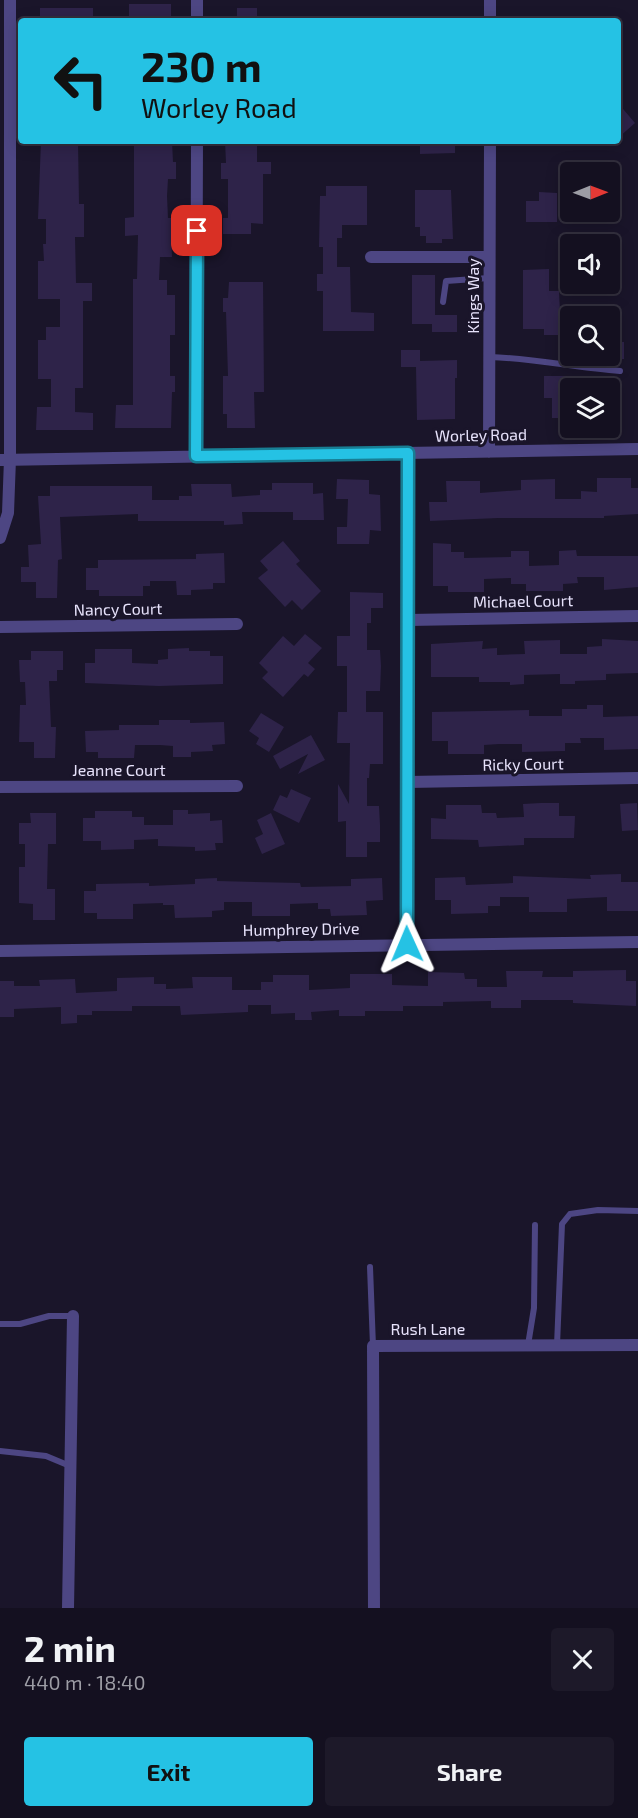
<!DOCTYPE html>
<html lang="en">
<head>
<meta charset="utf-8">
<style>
  :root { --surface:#141020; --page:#1d1929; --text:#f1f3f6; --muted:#9d9da5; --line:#33303e; --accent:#25c2e4 }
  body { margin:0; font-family:"Exo 2",sans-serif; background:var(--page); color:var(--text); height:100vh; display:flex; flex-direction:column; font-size:22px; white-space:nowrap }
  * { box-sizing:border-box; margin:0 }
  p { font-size:20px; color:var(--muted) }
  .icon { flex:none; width:33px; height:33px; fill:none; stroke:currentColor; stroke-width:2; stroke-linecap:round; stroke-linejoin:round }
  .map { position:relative; height:1608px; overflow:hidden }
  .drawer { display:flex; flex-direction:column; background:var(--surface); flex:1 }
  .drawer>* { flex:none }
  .guide { position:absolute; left:18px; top:18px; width:603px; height:126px; border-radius:6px; box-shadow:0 3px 15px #0003,0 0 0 2px var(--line); background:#25c2e4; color:#111; overflow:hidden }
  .needle { width:39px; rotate:89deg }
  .fabs { position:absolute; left:560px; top:162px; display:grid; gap:12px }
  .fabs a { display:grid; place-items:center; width:60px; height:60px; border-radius:6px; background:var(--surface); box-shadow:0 3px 15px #0003,0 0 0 2px var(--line); font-size:30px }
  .pin { position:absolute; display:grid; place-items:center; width:51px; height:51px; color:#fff; margin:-26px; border-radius:12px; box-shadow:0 3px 9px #0006 }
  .me { position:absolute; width:66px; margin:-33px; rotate:359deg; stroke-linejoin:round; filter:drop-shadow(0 0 4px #0008) }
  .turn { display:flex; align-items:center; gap:21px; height:126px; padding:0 24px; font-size:27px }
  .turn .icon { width:78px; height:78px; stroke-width:2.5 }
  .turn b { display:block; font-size:42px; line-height:51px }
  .round { display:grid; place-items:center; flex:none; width:63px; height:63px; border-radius:6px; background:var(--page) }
  .overview { display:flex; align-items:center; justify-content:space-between; height:102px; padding:0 24px }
  h1 { font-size:36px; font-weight:700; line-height:45px }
  .primary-button { display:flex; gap:12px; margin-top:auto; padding:12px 24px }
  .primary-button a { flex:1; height:69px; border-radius:6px; background:var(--accent); color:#111; font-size:24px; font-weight:700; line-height:69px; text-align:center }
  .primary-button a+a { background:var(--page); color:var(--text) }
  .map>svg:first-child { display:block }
</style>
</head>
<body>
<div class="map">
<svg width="638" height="1608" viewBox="0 0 638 1608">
  <rect width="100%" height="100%" fill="#1a152a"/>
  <!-- building -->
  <path fill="#2e2349" d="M129,4H171V21H129Z
    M40,8H93V21H40Z
    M237,8H257V21H237Z
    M618,103L635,123L618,138Z
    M41,141H78L79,204H84V237H75L76,283H92V301H83V388H75V412L93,413V430H36L37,407H51V379H38V340H46V327H60V299H38V261H44L43,244H46V219H38Z
    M134,141H172L173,162H176V179H168L167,196L168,218H176V235H171L172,257H160L159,280H167V295H175V335H170V376H175V392H172L171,428H115L116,405H133V279H137L138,235L125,236V218L134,217Z
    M225,141H257V162H271V174H263V224L251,223V234H223V218H228V179H221V163H226Z
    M420,141H455V153L420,154Z
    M326,186H367V225H342V238H337V267H350L351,312L374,313V331H323V291H317V274H323V247H319L320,196H326Z
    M415,190H451L453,239H442V243H426V236H420V227H415Z
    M539,192L557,193V222H526V201H539Z
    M549,269V291H559L561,335H544V329H523V270Z
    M412,275H435V315H457V332H432V324H412Z
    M229,282H263L264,392H254L255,428H227V414H223V376H228L226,312H223V298H228Z
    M609,342H624V359H609Z
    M401,350H420V361L457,360V378H455V419L417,420L416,367H401Z
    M544,376H582V388H570V418H552V398H544Z
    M597,478H631V488H638V514L604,516V518H498L430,521L429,502H447L446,481H480V493L521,490V480L555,479V499H581V491L597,492Z
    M337,479L369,480V494L380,495L381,531L370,530L369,544H337V527H347L348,499H336Z
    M272,483H313V494L323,493L324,520H293V512H242L243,524L224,525V521H138V514L60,517L62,559L58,560L57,598H36V582H21V567H29L28,545L41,544L38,496H50V486H152V500H179V496H192L191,484H231L232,497L260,495V490H272Z
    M283,541L300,561L296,564L321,591L302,610L292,600L285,607L258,578L268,570L260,561Z
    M433,543L451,544V552H464V558L511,557V551H529V566L559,565V551L576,550L577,556H638V587L604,590V577H577L578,583L563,584V591H526V584H511V578L484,579V592H448V586H433Z
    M224,553L225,583H213V589L191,590V595H177L176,581H150V586H143V596H99V590H86V568H98V560L196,559V554Z
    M350,592L383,593V608H371V623H367V650H380L381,666L380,691H366V712H383V764H370L369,778H367V806H379L380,825V842H367V857H346V821L338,822V784L349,804L350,743H337L338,712H347V666H337V636H350Z
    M305,634L322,648L308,663L315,669L308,677L304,674L283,697L262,678L268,672L259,663L283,636L294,646Z
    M602,639L638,641V673L606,674V680L575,681V684H560V674L524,675V684L510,685V682H479V677H431V644L483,641L482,649L497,648V655L525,654L524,641L560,640V654H587V647L602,646Z
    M189,648V651H210V656H223V684L159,686L85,683V663H95V649H132V663L158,664V660L168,659V649Z
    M31,651H63V670H57V681H49L51,727H56L55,758H34V742H19L20,705H26L25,682H20L19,660H31Z
    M587,705H603V717L638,716V749L604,750V738H580L581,743H565V751L522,752V744H499L484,745V754H448V741H432V712L529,710V716H562V709H587Z
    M261,713L284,727L269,752L256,744L259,738L249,731Z
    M159,720H190V723L224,722L225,744L212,745L213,751L191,752V757H173V746L160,745H135L134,758H98V752H86L85,731L119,730V725H159Z
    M311,735L325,760L298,774L308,754L280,769L273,756Z
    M291,789L311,798L299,823L273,810L280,795L287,798Z
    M541,803H559V816H575L574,838H524V845L479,847L478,840L431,839V818L446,819V805H481L482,813H496L497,818L524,817L523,804Z
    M637,803L638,830L622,831L620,804Z
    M173,810H188V814L210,813V821L222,820L223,843H215L216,850L195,851V847L158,846V839L134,840V849L101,850V841H83V818H95V811H132V817H144V825H173Z
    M30,813H56V844H48L47,889H55V920H33V904L19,903V867H25V844H19V823H31Z
    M271,813L285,844L262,854L255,838L263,834L257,820Z
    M621,874V882H638V911H607V897L567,899V912H529V897H500V906H488V913L451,914V900H435V878L465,877L466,885L513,883V876L591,879L590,875Z
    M217,878V881L300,883L301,887L351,886V879L382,878L383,900L366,901L367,915L331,916L330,909H318V903L290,904V916H252V902H224V910L212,911V917L175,918L174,905H163V903L133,904V919H97V913H84V891H96V884L149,883V886L195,884V879Z
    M626,970V981H636V1006L573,1003V1000H521V1008H491V1001L443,1002V1006H403V1011H365V1016H339V1010L311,1012L312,1020H295V1013L271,1014V1005H248V1012L181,1015L180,1006H132V1011H92V1015H77V1023L61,1024V1007L14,1009V1017H0V981H14V986H40L39,980L75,979L76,993L117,991V978L154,977V984H166V989L193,988L192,977H232V990H261V982H273V975H309V990L350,988V974H392V985L428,986V972L464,973L465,979H477V987H507L506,971H543L542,977H573V971Z"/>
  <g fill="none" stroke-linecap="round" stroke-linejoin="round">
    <!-- lane -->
    <path stroke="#4d4683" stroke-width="6" d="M443,302L446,281L489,278
      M490,357C534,358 576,368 620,371
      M370,1267L373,1346
      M0,1324H20L49,1316H73
      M528,1345L534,1308L535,1225
      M557,1345L562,1224L570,1214L598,1210L638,1211
      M0,1451L46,1456L70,1466"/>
    <!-- street -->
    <path stroke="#4d4683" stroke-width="12" d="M197,21V0
      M490,21V0
      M371,257H489
      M489,452L490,141
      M196,455L197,141
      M0,460L638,449
      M0,538L8,513L10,459V0
      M409,620L638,616
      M0,627L237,624
      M408,782L638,778
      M0,787L237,786
      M407,944L408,453
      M0,951L638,942
      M68,1608L73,1316
      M374,1608L373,1346L638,1345"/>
  </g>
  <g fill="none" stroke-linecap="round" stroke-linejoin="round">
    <defs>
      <path id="route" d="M197,231L196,456L408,453L407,944"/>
    </defs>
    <!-- route casing -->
    <use href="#route" stroke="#187e94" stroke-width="15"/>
    <!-- route -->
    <use href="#route" stroke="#25c2e4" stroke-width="10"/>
  </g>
  <g text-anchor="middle" stroke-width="6" stroke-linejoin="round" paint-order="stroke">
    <!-- street labels -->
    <g font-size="16" fill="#e7e2fb" stroke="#1a152a">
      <text transform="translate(473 296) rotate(-90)" y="6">Kings Way</text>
      <text transform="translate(481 435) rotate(-1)" y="6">Worley Road</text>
      <text transform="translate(523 601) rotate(-1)" y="6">Michael Court</text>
      <text transform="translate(118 609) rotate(-1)" y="6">Nancy Court</text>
      <text transform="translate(523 764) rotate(-1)" y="6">Ricky Court</text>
      <text x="119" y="776">Jeanne Court</text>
      <text transform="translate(301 929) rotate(-1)" y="6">Humphrey Drive</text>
      <text x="428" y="1335">Rush Lane</text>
    </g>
  </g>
</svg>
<div class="fabs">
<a><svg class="needle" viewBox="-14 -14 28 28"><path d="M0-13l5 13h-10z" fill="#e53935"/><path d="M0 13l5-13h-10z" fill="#9d9da5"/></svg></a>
<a><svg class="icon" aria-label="sound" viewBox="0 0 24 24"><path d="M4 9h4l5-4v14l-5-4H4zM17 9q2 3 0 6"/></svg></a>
<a><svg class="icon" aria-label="search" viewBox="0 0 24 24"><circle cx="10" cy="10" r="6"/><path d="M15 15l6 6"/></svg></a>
<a><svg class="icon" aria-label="layers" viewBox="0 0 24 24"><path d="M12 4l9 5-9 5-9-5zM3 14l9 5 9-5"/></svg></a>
</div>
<div class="pin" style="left:197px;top:231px;background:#d93025"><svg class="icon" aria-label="arrive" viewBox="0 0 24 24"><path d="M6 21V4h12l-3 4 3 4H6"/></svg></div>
<svg class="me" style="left:407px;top:944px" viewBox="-20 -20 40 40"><path d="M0-17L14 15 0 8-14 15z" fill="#25c2e4" stroke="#fff" stroke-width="4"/></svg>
<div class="guide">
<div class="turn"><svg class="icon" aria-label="left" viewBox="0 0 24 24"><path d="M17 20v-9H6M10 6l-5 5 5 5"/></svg><div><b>230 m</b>Worley Road</div></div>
</div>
</div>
<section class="drawer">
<div class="overview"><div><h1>2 min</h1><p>440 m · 18:40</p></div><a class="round"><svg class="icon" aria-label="close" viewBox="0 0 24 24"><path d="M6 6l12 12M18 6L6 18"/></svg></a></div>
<div class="primary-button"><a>Exit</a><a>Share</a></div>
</section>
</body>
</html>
